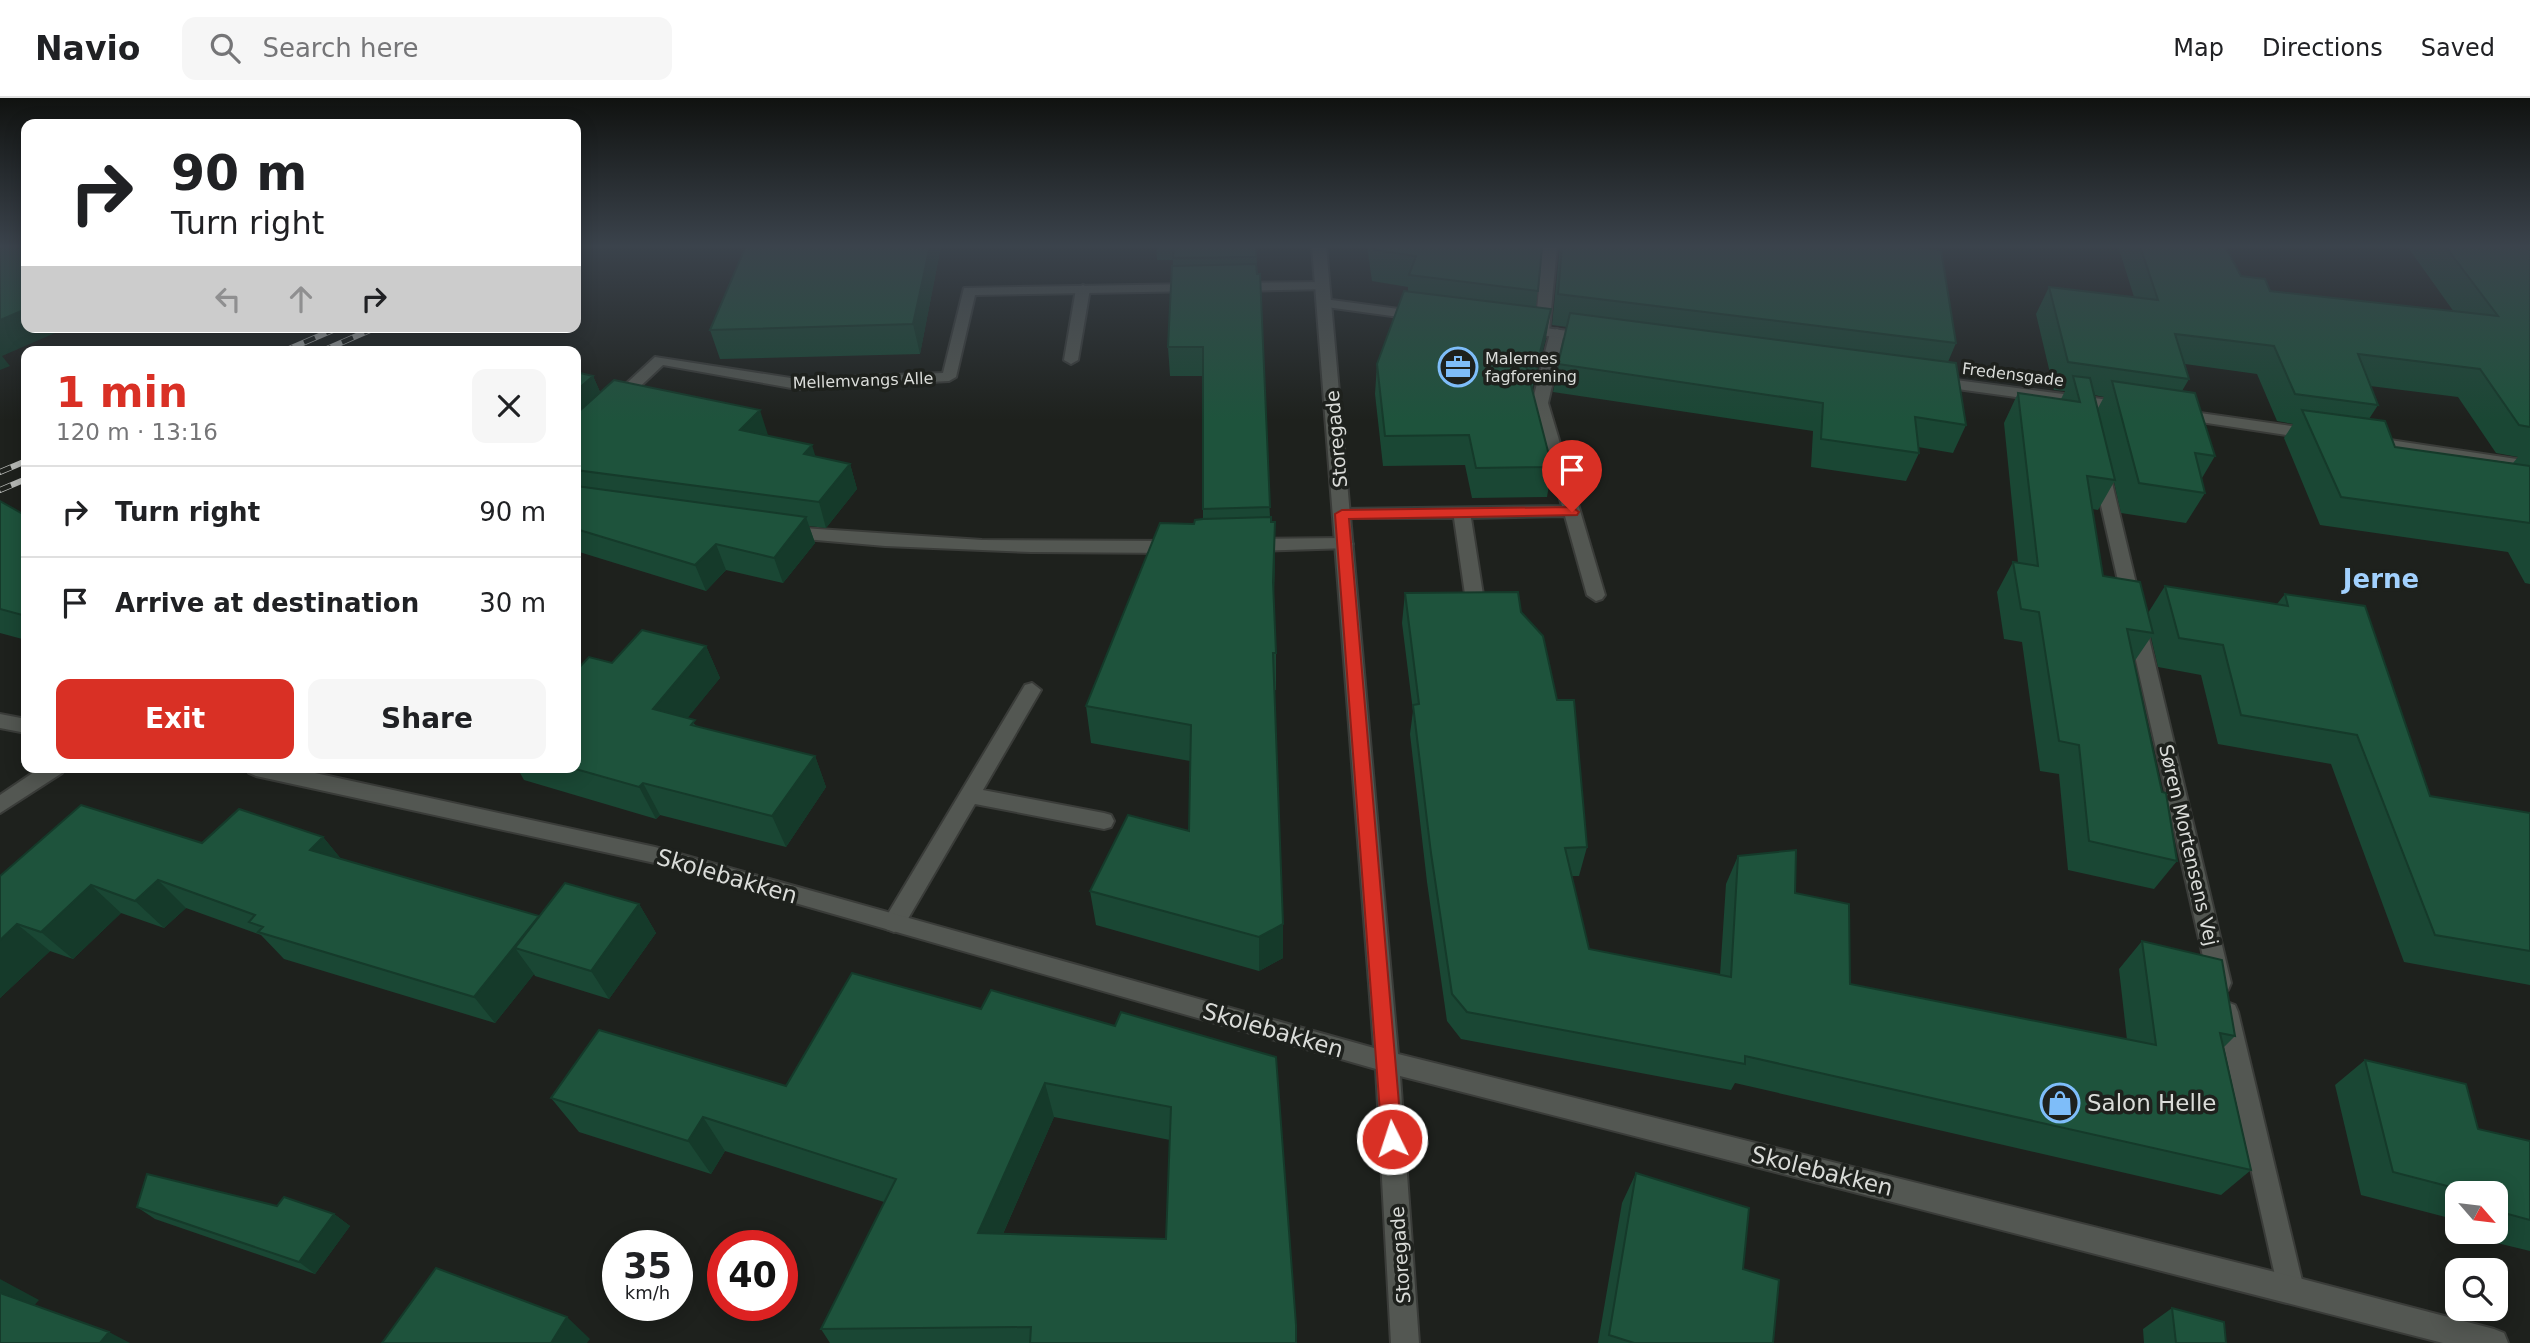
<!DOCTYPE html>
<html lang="en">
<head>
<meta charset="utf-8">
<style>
  :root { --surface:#fff; --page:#f6f6f6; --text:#202124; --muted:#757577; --line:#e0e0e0; --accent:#d93025 }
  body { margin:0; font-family:"DejaVu Sans",sans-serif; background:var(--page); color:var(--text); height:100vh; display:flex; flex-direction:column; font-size:26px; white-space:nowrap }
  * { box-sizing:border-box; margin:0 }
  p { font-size:23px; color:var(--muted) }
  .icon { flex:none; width:38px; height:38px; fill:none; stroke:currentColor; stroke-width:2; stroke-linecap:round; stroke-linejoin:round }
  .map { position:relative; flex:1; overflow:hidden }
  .side { position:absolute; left:21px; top:248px; width:560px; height:427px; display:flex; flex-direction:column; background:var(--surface); border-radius:14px; box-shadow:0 4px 18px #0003 }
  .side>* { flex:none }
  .hud { position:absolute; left:21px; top:21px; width:560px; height:214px; border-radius:14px; box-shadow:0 4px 18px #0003; background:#fff; color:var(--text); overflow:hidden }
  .needle { width:46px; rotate:118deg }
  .tools { position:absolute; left:2445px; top:1083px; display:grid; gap:14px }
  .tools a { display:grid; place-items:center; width:63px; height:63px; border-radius:14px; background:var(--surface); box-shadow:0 4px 18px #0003; font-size:35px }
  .speed { position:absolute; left:602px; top:1132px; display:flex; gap:14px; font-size:35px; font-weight:700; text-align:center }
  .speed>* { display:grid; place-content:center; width:91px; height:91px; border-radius:50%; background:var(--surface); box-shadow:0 4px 18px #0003; line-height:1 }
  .speed small { font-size:18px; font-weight:400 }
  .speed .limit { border:10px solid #d22; background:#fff; color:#111 }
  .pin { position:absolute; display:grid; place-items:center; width:60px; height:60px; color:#fff; margin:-72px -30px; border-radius:50% 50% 50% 0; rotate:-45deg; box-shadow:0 0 7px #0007 }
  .pin .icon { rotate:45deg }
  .me { position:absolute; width:77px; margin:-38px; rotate:356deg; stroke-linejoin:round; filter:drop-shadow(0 0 5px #0008) }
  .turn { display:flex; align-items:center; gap:24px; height:147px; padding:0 35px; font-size:32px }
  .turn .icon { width:91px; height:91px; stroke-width:2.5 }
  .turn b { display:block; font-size:49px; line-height:60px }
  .lanes { display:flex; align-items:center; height:66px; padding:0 35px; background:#0003; justify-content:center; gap:35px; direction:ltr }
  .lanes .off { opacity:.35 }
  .round { display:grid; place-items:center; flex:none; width:74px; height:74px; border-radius:14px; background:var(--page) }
  .head { display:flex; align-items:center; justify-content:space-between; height:119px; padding:0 35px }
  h1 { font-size:42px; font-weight:700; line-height:52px; color:var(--accent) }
  .cta { display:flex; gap:14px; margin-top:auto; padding:14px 35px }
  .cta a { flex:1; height:80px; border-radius:14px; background:var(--accent); color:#fff; font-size:28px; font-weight:700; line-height:80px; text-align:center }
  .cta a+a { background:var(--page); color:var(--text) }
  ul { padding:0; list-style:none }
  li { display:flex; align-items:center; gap:21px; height:91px; padding:0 35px; border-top:2px solid var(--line) }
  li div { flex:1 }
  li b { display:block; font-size:26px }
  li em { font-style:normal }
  header { display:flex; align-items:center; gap:42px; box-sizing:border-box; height:98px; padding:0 35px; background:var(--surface); border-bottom:2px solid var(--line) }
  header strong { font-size:33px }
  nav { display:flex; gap:38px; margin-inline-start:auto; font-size:24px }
  .search { width:490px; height:63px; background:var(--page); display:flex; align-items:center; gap:18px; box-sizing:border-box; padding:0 24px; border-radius:14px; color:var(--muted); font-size:26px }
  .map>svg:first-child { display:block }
</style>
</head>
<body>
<header>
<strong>Navio</strong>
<div class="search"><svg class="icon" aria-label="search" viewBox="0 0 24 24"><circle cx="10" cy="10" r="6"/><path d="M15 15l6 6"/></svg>Search here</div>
<nav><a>Map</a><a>Directions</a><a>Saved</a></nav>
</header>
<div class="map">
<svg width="2530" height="1245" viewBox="0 0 2530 1245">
  <rect width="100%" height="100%" fill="#1e211d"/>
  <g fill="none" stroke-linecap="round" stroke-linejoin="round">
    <defs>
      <path id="service" d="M1543,148H1557L1549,233L1542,237L1535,233Z
        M1083,187L1090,191L1078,262L1071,266L1064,262L1076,191Z
        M1557,231L1564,235L1548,305L1605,497L1602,501L1596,503L1587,497L1565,418L1471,420L1484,503L1475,509L1466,503L1454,420H1336L1334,416L1342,411L1562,408L1532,305L1550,235Z
        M788,429L982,442L1177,443L1186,449L1177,455L1031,454L885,448L782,439L780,435L782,431Z
        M1344,440L1350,442L1353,446L1350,450L1249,453L1240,447L1249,441Z
        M1032,585L1041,592L983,692L1104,715L1111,717L1114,723L1111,729L1104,731L975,706L902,831L894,834L886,831L883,825L886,819L1025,587Z"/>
      <path id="minor" d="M1323,184L1328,185V191L1235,193L1228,189L1235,185Z
        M1195,186L1200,187V193L975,197L956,279L949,283L797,291L663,267L582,343L576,345V332L655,259L797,281L943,275L964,190Z
        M1324,201L1421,214L1428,218L1421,222L1319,208V202Z
        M1523,227L1591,236L1598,240L1591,244L1518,234L1516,231Z
        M1933,279L2125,304L2133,309L2125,314L1928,287L1925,284Z
        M2179,312L2312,331L2320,336L2312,341L2174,320L2171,317Z
        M2370,339L2530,363V373L2364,347L2362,344Z
        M2101,367L2109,372L2231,885L2228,892L2220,895L2212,892L2209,885L2093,372Z
        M40,670H65L62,675L0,715V697Z
        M2227,904L2235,907L2238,914L2304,1191L2300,1200L2291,1204L2282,1200L2278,1191L2216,914L2219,907Z"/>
      <path id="tertiary" d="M1312,148H1326L1398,956L2291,1178L2494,1231L2504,1235L2508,1245H2443L1400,978L1419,1245H1391L1376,971L655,765L256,678L249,675L246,670H292L655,749L1374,950Z
        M0,616L26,621V635L0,630Z"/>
    </defs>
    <!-- service casing -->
    <use href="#service" stroke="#3a3c39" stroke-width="4"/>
    <!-- minor casing -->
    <use href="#minor" stroke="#3a3c39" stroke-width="4"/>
    <!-- tertiary casing -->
    <use href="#tertiary" stroke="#3a3c39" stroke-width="4"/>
    <!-- service -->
    <use href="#service" fill="#535752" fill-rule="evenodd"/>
    <!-- minor -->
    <use href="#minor" fill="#535752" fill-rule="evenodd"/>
    <!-- tertiary -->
    <use href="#tertiary" fill="#535752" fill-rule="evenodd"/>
    <defs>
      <path id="rail" d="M282,254L340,229
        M320,254L377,229
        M0,374L26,363
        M0,392L26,381"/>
    </defs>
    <!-- rail casing -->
    <use href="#rail" stroke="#b8bab7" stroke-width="6"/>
    <!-- rail -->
    <use href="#rail" stroke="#1e211d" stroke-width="4.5" stroke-dasharray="12" stroke-linecap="butt"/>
  </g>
  <!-- wall -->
  <path fill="#1a4734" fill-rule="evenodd" d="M941,148L920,256L720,261L710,232Z
    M1156,148H1256L1270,419L1275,460L1274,497L1276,555V592H1274L1283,826V860L1259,873L1096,827L1090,793L1189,733L1190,663L1091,645L1086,608L1194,426L1203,421V278H1170L1168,249L1173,162H1157Z
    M1367,148H1542L1536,209L1546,240L1532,291L1552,369L1547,399L1472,400L1465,367L1383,368L1375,296L1377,266L1408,193V189L1372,183Z
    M1560,148H1905L1956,245L1948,264L1966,327L1953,355L1918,349L1919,355L1906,383L1811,369L1813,333L1553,294L1567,229L1552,227Z
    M2118,148H2225L2241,178L2270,193L2454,214L2407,148H2530V486L2525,485L2508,454L2320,427L2284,340L2293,326L2277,323L2257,276L2185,266L2189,281L2182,293L2215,358L2202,380L2205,395L2186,425L2121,415L2114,384L2098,412L2092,411L2103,478L2148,515L2165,488L2277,506L2285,496L2430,698L2530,715V887L2404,864L2331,666L2218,646L2201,577L2158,569L2151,539L2134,564L2177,763L2154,791L2068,772L2059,676L2040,673L2022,544L2004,541L1997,494L2013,464L2018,465L2004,325L2018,295L2061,301L2065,293L2054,292L2036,216L2049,189L2134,199ZM2370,288L2458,299L2496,355L2518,359L2513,365L2395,349L2369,321L2378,307ZM2094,297L2104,299L2098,310Z
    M576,274L593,278L600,294L768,337L816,359L850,366L857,391L826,430L809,428L815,445L783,485L726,472L706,493L576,453Z
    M0,403L23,416L26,417V542L0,535Z
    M1405,495L1521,514L1587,749L1579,778H1572L1589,851L1720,877L1726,786L1738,758L1795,795L1850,886L2127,942L2119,871L2142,843L2235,938L2224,949L2251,1072L2221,1097L1735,985L1731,992L1461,941L1447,923L1427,784L1410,636L1413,613L1402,525Z
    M706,548L720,580L687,620L698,629L815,658L826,689L786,749L660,717L656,721L524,682L520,675L500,670H576L612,565Z
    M323,739L341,761L539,818L639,806L656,835L609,901L535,878L534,876L495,925L284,861L261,837L186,810L164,830L121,815L73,861L50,853L0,900V778L202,745Z
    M981,911L1115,928L1121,914L1296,1245H830L821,1231L884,1104L725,1053L711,1076L579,1034L551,1000L786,988ZM1054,1019L1170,1042L1166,1141L1003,1136Z
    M2365,962L2478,1031L2530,1043V1153L2468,1138L2467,1134H2496V1096H2457V1122L2361,1097L2335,987Z
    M1636,1075L1743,1171L1773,1245H1598L1622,1105Z
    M137,1109L334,1116L350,1128L315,1176L155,1121Z
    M2172,1210L2226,1245H2144L2143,1231Z"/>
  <!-- shaded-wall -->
  <path fill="#153a2a" d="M930,148H941L920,256L913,226Z
    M26,211V229H69L2,258L10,268L0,272V222Z
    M1551,211L1546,240L1533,291L1538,262Z
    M593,278L604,303L576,329V293Z
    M760,312L768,337L740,332Z
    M812,347L820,373L804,356Z
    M850,366L857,391L826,430L819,404Z
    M806,419L815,445L783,485L774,460Z
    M1275,424V460L1273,521V484Z
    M716,446L726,472L706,493L695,467Z
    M706,548L720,580L669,643L653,611Z
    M815,658L826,689L786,749L772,718Z
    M643,685L660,717L656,721L639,689Z
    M323,739L346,767L310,752Z
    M158,782L186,810L164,830L135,803Z
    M91,787L121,815L73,861L41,834Z
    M639,806L656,835L609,901L591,873Z
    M539,818L515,850L534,876L495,925L474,899Z
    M17,826L50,853L0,900V842Z
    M1283,826V860L1259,873V839Z
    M1045,985L1054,1019L990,1165L978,1135Z
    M703,1019L725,1053L711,1076L688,1043Z
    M334,1116L350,1128L315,1176L299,1164Z
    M0,1181L39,1202L29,1213L0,1197Z
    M567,1219L590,1241L587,1245H551Z
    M109,1234L130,1245H100Z"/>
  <!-- building -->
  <path fill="#1e533c" stroke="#153a2a" stroke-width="2" fill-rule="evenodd" d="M0,148H26V211L0,222Z
    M746,148H930L913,226L710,232Z
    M1174,148H1256V159L1173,160Z
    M1374,148H1542L1538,193L1409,177L1416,158L1374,152Z
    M1562,148H1905L1941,152L1956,245L1558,196Z
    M2140,148H2225L2241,178L2265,181L2270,193L2498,218L2445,148H2530V329L2519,327L2480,271L2358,256L2378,307L2295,296L2274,248L2175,236L2189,281L2068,264L2049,189L2158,202Z
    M1256,166L1257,176H1260L1270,409L1203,411V249H1168L1172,168Z
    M1404,193L1551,211L1538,262L1524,260L1552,369L1476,370L1469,337L1385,338L1377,266Z
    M1570,215L1956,265L1966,327L1915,319L1919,355L1821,341L1823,305L1558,266Z
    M466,251L478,254H463Z
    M576,274L593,278L576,293Z
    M2073,278L2090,280L2115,382L2087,378L2103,478L2140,484L2153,535L2127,531L2162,694L2166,695L2177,763L2089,743L2079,647L2059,643L2039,514L2021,511L2013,464L2038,468L2018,295L2080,304Z
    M614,282L760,312L740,332L812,347L804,356L850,366L819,404L576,372V316Z
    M2112,283L2195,295L2215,358L2195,355L2205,395L2139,385Z
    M2302,312L2385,323L2395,349L2530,368V425L2341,399Z
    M576,388L806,419L774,460L716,446L695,467L576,431Z
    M0,403L23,416L26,417V518L0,511Z
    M1271,419V424H1275L1273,484L1276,555H1273L1283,826L1259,839L1090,793L1128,717L1189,733L1191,627L1086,608L1160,425L1194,426L1195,422L1203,421Z
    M2165,488L2288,508L2285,496L2365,508L2430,698L2530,715V853L2435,837L2357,637L2241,617L2223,547L2179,540Z
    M1518,494L1521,514L1543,538L1557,602H1574L1587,749L1565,750L1589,851L1731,879L1738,758L1796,752L1795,795L1849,806L1850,886L2156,947L2142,843L2222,862L2235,938L2220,935L2251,1072L1745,958V966L1467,914L1452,896L1431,755L1413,607L1419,606L1405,495Z
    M642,532L706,548L653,611L695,622L691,627L815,658L772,718L643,685L639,689L572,670H576V573L589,559L612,565Z
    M81,707L202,745L239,711L323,739L310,752L539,818L474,899L258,834L263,829L249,824L255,817L158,782L135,803L91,787L41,834L17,826L0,842V778Z
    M565,785L639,806L591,873L515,850Z
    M852,875L981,911L991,892L1115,928L1121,914L1276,959L1296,1227V1245H1030L1031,1229L821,1231L896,1081L703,1019L688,1043L551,1000L599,932L786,988ZM1045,985L1171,1009L1166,1141L978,1135Z
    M2365,962L2466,986L2478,1031L2530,1043V1122L2504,1115L2500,1101L2496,1100V1096H2478L2393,1074Z
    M1636,1075L1749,1110L1743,1171L1779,1182L1773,1245H1634L1609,1237Z
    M147,1076L277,1108L284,1099L334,1116L299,1164L137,1109Z
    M436,1170L567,1219L551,1245H382Z
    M0,1195L109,1234L100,1245H0Z
    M2172,1210L2224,1224L2226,1245H2176Z"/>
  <!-- sky -->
  <linearGradient id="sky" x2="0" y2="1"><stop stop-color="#101210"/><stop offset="0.46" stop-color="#3b434c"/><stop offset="1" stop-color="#3b434c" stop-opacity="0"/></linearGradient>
  <rect width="2530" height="322" fill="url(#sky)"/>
  <!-- route -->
  <path fill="#d93025" stroke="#8d1f18" stroke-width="2" d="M1572,409L1579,414L1577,417L1349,421L1402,1041L1399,1048L1392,1051L1385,1048L1382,1041L1335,416L1342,412Z"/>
  <!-- icons -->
  <defs>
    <symbol id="office-ring" viewBox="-11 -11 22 22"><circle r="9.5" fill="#1e211d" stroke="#7ebdf9" stroke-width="1.5"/><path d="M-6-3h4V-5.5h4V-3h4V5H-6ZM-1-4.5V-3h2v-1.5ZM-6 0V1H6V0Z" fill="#7ebdf9"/></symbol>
    <symbol id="shop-ring" viewBox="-11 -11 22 22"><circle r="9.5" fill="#1e211d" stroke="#7ebdf9" stroke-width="1.5"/><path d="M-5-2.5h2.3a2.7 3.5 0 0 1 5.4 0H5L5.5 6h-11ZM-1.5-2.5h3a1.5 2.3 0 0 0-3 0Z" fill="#7ebdf9"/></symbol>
  </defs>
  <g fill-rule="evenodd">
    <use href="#office-ring" x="1436" y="247" width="44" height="44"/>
    <use href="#shop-ring" x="2038" y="983" width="44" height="44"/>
  </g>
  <g text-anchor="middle" stroke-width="7" stroke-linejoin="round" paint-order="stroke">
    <!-- far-poi labels -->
    <g font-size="16" fill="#dadcd9" stroke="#1e211d" text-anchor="start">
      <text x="1485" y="266">Malernes<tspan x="1485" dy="18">fagforening</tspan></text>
    </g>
    <!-- far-street labels -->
    <g font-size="16" fill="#dadcd9" stroke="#1e211d">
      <text transform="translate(2013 276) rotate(7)" y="6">Fredensgade</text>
      <text transform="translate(863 282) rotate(-2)" y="6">Mellemvangs Alle</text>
    </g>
    <!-- street labels -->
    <g font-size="19" fill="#dadcd9" stroke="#1e211d">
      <text transform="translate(1336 341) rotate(-95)" y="7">Storegade</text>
      <text transform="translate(2189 747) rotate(77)" y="7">Søren Mortensens Vej</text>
      <text transform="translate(1400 1157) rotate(-94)" y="7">Storegade</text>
    </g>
    <!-- near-street labels -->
    <g font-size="23" fill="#dadcd9" stroke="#1e211d">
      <text transform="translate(727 778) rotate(16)" y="8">Skolebakken</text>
      <text transform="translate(1273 932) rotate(16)" y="8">Skolebakken</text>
      <text transform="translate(1822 1073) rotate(14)" y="8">Skolebakken</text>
    </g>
    <!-- near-poi labels -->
    <g font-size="23" fill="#dadcd9" stroke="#1e211d" text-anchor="start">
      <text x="2087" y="1013">Salon Helle</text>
    </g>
    <!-- district labels -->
    <g font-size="26" font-weight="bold" fill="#a2d1fe" stroke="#1e211d">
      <text x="2381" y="490">Jerne</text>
    </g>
  </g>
</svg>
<div class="tools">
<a><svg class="needle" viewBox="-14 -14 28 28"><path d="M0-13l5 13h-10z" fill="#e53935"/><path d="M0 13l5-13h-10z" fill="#757577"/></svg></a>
<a><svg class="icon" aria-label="search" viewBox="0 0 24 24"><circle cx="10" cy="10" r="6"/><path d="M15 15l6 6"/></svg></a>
</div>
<div class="speed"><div>35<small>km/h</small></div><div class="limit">40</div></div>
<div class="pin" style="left:1572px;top:414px;background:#d93025"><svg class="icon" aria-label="arrive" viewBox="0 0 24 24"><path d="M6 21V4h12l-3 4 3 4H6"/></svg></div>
<svg class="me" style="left:1392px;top:1041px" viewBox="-20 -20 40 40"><circle r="17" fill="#d93025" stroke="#fff" stroke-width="3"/><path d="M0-11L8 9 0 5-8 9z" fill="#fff"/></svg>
<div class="hud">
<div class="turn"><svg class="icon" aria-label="right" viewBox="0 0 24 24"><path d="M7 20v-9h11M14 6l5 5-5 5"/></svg><div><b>90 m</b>Turn right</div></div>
<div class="lanes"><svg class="icon off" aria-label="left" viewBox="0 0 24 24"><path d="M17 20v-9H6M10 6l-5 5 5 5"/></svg><svg class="icon off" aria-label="ahead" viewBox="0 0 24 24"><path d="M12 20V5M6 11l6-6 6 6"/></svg><svg class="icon" aria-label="right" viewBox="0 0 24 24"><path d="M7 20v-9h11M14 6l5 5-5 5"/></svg></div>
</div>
<section class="side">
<div class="head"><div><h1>1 min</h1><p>120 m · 13:16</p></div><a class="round"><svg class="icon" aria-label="close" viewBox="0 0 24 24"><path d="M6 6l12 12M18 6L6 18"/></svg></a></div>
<ul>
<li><svg class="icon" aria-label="right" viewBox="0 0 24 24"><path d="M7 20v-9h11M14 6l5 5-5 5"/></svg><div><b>Turn right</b></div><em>90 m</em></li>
<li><svg class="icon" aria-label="arrive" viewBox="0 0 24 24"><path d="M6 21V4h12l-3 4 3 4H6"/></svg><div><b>Arrive at destination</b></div><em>30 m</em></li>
</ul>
<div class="cta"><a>Exit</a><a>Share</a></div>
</section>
</div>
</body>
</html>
